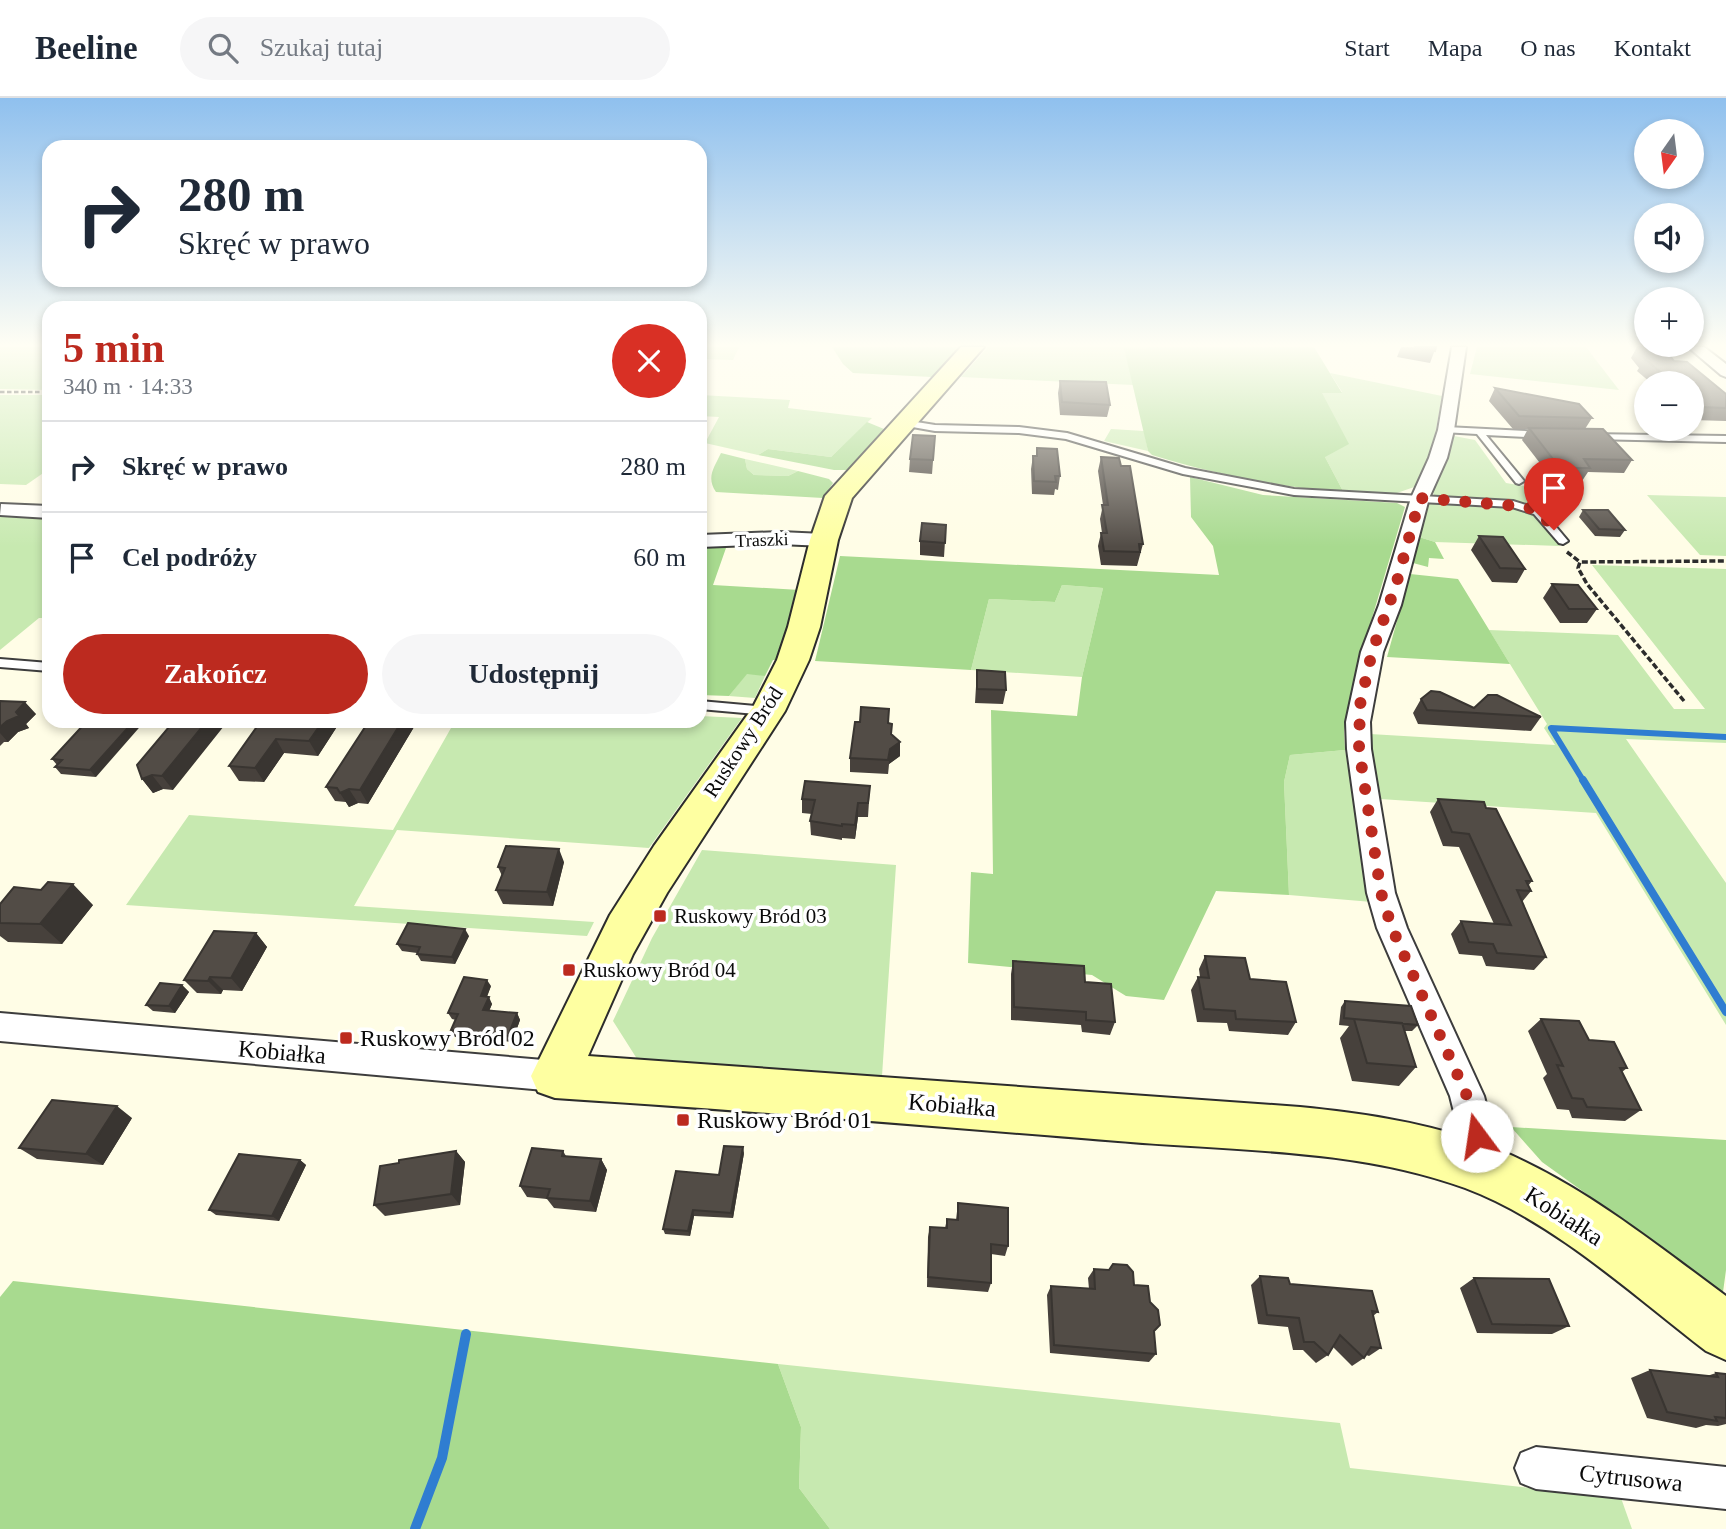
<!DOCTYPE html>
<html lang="pl">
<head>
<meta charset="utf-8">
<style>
  :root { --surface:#fff; --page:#f6f6f7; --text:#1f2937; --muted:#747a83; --line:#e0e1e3; --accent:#bc2a1f }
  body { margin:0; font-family:Georgia,serif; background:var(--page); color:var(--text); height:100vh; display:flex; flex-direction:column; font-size:26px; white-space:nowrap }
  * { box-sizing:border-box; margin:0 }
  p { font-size:23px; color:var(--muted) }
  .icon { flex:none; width:38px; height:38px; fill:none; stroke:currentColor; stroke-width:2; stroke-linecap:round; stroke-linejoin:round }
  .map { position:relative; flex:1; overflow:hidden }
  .details { position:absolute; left:42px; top:203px; width:665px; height:427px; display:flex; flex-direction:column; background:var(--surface); border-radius:21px; box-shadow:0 4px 10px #0003 }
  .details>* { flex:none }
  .banner { position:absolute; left:42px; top:42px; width:665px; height:147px; border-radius:21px; box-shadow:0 4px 10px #0003; background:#fff; color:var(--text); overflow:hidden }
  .needle { width:46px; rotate:194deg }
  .controls { position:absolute; left:1634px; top:21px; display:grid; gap:14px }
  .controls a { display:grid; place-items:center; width:70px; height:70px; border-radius:50%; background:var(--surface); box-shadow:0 4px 10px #0003; font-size:35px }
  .pin { position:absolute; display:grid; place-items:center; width:60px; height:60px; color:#fff; margin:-72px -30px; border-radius:50% 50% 50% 0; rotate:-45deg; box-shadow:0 0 7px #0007 }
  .pin .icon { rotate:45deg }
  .me { position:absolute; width:77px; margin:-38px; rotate:346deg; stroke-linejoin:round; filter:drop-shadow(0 0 5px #0008) }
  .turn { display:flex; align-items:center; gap:24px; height:147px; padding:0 21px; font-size:32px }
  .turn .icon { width:91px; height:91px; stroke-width:2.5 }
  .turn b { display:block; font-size:49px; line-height:60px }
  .round { display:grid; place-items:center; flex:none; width:74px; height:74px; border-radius:37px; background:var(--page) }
  .head { display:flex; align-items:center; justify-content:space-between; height:119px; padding:0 21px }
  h1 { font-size:42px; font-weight:700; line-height:52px; color:var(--accent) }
  .primary-button { display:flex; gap:14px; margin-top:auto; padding:14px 21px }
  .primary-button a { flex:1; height:80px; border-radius:42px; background:var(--accent); color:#fff; font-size:28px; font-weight:700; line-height:80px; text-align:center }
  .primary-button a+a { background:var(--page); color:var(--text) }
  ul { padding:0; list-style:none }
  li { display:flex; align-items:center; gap:21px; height:91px; padding:0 21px; border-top:2px solid var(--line) }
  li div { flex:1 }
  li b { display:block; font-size:26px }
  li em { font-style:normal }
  header { display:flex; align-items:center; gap:42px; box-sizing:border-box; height:98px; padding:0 35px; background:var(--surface); border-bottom:2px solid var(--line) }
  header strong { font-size:33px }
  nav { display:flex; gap:38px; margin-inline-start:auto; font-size:24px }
  .search { width:490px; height:63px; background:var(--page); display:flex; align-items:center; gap:18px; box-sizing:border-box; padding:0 24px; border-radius:38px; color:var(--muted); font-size:26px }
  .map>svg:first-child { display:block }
</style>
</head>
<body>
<header>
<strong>Beeline</strong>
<div class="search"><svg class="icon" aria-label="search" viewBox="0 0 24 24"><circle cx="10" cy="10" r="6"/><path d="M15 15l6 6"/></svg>Szukaj tutaj</div>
<nav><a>Start</a><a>Mapa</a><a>O nas</a><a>Kontakt</a></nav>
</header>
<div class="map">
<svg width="1726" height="1431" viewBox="0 0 1726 1431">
  <rect width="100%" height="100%" fill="#fffde6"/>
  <!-- green -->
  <path fill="#c7e9b0" d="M0,249H49V292L0,291Z
    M700,249H739L733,262L700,261Z
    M988,249H1146V251H1125L1134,287L961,279Z
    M1477,249H1586L1619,292L1470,276Z
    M1330,275L1442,298L1433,348L1420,387L1394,396L1344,395L1325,359L1322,294H1342Z
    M0,297H49V371L26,387L0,386Z
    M700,297L790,302L788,310L872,320L831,359L768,351L758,357L705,345L719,319L700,318Z
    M1111,331L1144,333L1148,353L1104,343Z
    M1454,338L1475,342L1506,385L1531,389L1546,408L1434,398L1433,391Z
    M745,361L798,373L788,378L754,377L747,371Z
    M1647,397L1726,399V458L1700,457Z
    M1432,403C1458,404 1516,401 1536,417C1545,424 1553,438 1560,448L1435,444L1419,439L1425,406Z
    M0,416L49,421V520H39L0,552Z
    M1592,467L1726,471V645L1626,641L1726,785V927L1596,715L1380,701L1370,636L1555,647L1544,630L1547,626L1489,532L1618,537L1674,611H1705Z
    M1062,487L1103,490L1082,579L971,572L989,501L1055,504Z
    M747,575L765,578L755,600L729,598Z
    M700,618L742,620L649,750L397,732L354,808L594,824L587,838L126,807L189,717L393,732L455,623H700Z
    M1345,652L1372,804L1289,797L1284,684L1290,657Z
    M702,752L896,767L882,978L639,964L613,923L652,840Z
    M778,1266L1340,1325L1350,1370L1621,1400L1632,1431H830L799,1390L801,1329Z"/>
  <!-- forest -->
  <path fill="#a8da8f" d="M832,249H961L932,279L853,275L843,266Z
    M1146,249H1314L1342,295H1322L1349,346L1325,359L1344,395C1278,388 1216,377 1152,357L1148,353L1124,250L1146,251Z
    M867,324L884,331L848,372H834L758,357L768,351L831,359Z
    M721,355L745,361L747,371L754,377L788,378L798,373L829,381L833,385L823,400L716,394C706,379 714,370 721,355Z
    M1190,379L1263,397L1397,405L1405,409L1361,557L1344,633L1345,652L1290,657L1284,684L1289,797L1216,793L1164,902L1126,898L1092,877L968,865L971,774L993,776L991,612L1077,618L1082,579L1103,490L1062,487L1055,504L989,501L971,572L815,563L840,458L1219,477L1213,448L1191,419Z
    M1419,439L1435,444L1444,461L1429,460L1428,469L1413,465Z
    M700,449L726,450L713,487L800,492L782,562H773L765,578L747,576L729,598L700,597Z
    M1410,476L1458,481L1510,566L1387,559Z
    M1511,1029L1726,1042V1172L1723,1194L1542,1064Z
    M13,1183L778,1266L801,1329L799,1390L830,1431H0V1199Z"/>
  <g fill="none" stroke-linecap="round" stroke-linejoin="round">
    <!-- stream-far2 -->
    <path stroke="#2f7dd1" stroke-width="6" d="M1584,684L1551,630L1726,639"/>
    <!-- stream-far1 -->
    <path stroke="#2f7dd1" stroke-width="8" d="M1583,682L1726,914"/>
    <!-- stream -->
    <path stroke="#2f7dd1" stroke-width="10" d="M415,1431L442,1360L466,1236"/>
    <defs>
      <path id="lane" d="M904,322L935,327L1019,329L1067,335L1185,370L1294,391L1513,403L1542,412L1568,443L1563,446L1559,445L1534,416L1512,409L1294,397L1183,376L1066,341L1019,335L935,333L901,327V323Z
        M1446,329L1543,334L1548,337L1543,340L1486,337L1524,383L1519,386L1516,385L1477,336L1443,334V330Z
        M1588,336L1726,338V344L1591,341L1588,340Z
        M0,561L49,565V573L0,569Z
        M700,603L768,609L774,613L768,617L700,611Z"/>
      <path id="street" d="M1452,249H1466L1454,332L1447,360L1429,400L1401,507L1383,554L1370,624L1371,651L1395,795L1407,830L1484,998L1494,1038L1491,1069L1486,1081L1474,1086L1462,1081L1457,1069L1460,1038L1450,998L1377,830L1367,795L1347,651L1346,624L1361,554L1379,507L1411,400L1429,360L1438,332Z
        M1688,249H1704L1726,266V279L1721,277Z
        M1,406L49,408V420L0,417Z
        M780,434L824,436L834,442L824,448L780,446L700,449V437Z
        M0,915L555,963L567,967L571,978L567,989L555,993L0,943Z
        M1536,1349L1726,1369V1411L1536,1391L1521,1385L1515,1370L1521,1355Z"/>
      <path id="secondary" d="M961,249H984L852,400L838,442L820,529L809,562L785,613L667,795L633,856L588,958L1300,1009C1359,1015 1417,1023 1473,1042C1568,1075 1646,1139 1726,1198V1262L1706,1253C1633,1197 1553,1123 1465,1090C1355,1050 1233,1053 1118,1043C930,1028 743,1012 555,1000L538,994L531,978L610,817L654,748L753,609L777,562L788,529L810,442L825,398Z"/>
    </defs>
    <!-- lane casing -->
    <use href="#lane" stroke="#3d3d3d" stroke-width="4"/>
    <!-- street casing -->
    <use href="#street" stroke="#3d3d3d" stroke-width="4"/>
    <!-- secondary casing -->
    <use href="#secondary" stroke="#2c2c2c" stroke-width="4"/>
    <!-- path-far1 -->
    <path stroke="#2c2c2c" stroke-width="2.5" stroke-dasharray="4.5 2.5" stroke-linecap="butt" d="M0,294H49"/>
    <!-- path -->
    <path stroke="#2c2c2c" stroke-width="3.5" stroke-dasharray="6 2.5" stroke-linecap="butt" d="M1567,454L1580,464
      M1684,603L1587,486L1578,470L1580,464L1726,463"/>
    <!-- lane -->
    <use href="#lane" fill="#fff" fill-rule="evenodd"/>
    <!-- street -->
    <use href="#street" fill="#fff" fill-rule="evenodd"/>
    <!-- secondary -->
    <use href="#secondary" fill="#feffa1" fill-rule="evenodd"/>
  </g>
  <!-- wall -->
  <path fill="#47413c" d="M1401,249H1436L1430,265L1397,259Z
    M1637,249H1663L1674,263L1726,296V323L1692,322V285H1651L1637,273L1639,270L1631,260Z
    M1060,283L1110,307L1107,319L1060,317L1058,295Z
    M1495,290L1592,320L1585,331L1632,362L1624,375L1588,374L1582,383L1553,382L1522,342L1528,331H1513L1489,303Z
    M935,338L932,376L909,374L910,361Z
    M1037,350L1060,378L1058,392L1055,391L1054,397L1032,396L1031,371L1033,358H1036Z
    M1101,359L1121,368L1143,446L1137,468L1101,467L1098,448L1101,435H1102L1100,421L1103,407L1098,373Z
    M1583,412L1625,432L1620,439L1595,438L1579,419Z
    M946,427L944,459L920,457V443Z
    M1479,438L1525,471L1517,485L1492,484L1471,452Z
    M1552,486L1597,511L1587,525H1560L1543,500Z
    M977,572L1006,592L1003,606L975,605Z
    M1421,601L1474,610L1541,619L1531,633L1418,626L1413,615Z
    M0,603L36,616L26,626L29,630L18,634L8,644H4L0,648Z
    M87,623L96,679L61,676L55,669L57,667L52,661Z
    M174,623L173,692L163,691L153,695L142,681Z
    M261,623L340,624L318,658L284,655L264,684L239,683L229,668Z
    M889,626L892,637L900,644V658L889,666L888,676L850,674V660Z
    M414,629L368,706L358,705L349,709L346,704L335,703L326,689Z
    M870,688L868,719H858L855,741L842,740V742L811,737L810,723L812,716L802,715V701Z
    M1438,701L1486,710L1532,783L1528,788L1531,793L1522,804L1546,859L1534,872L1486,868L1482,858L1459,856L1451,836L1461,823L1494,826L1459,749L1443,748L1430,714Z
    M564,764L553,808L503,806L496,792L502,778L498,769Z
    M0,806L93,807L62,846L8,844L0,838Z
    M256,835L267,849L242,893L223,892L221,896L197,895L184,882Z
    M469,838L455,866L421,863L417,856V855L402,853L397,846Z
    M1205,858L1250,881L1296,924L1288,937L1229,933L1227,925L1197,924L1191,892L1198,879H1200L1199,871Z
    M1013,863L1085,884L1115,924L1110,937L1082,934L1081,927L1011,922V876Z
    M182,887L189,894L175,915L153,913L146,907Z
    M491,888L487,899L492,906L489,913L517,915L520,922L512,944L455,939L451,932L456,922L452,921L448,915Z
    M1345,903L1418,927L1412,933H1404L1416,969L1399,988L1352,983L1340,940L1349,928L1339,927L1341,909Z
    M1541,921L1589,942L1627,970L1622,974L1641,1012L1625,1023L1572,1020L1569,1012L1557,1011L1543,980L1547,976L1528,933Z
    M132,1020L103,1067L37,1061L19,1050Z
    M456,1053L465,1064L460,1107L385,1118L374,1107Z
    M563,1053L566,1058L601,1061L607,1072L596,1114L554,1110L547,1101L527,1099L520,1088Z
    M744,1055L733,1120L694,1118L690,1138L665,1136L663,1131L719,1077Z
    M300,1062L306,1067L279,1123L216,1117L209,1112Z
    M958,1105L1008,1148L1005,1158L991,1156V1185L988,1194L927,1189L928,1139L930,1129L945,1130L947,1121L956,1122Z
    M1094,1171L1134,1187L1150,1204L1160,1227L1154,1234L1156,1256L1149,1264L1050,1255L1047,1197L1051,1188L1089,1191L1088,1180Z
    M1260,1178L1378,1214L1373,1218L1381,1250L1369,1258L1366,1257L1364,1260L1352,1268L1333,1249L1328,1257L1316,1265L1303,1252H1293L1288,1229L1258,1226L1251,1187Z
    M1474,1180L1569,1228L1552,1236L1477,1235L1460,1190Z
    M1650,1272L1707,1278L1716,1275L1726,1276V1326L1718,1328L1706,1327L1696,1330L1647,1320L1631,1280Z"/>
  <!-- shaded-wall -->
  <path fill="#393531" d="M25,604L36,616L26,626L29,630L18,634L8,644L0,635V629Z
    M134,623H145L96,679L90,672Z
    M207,623H228L173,692L162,678Z
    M323,623H340V624L318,658L309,643Z
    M402,623H411L414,629L368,706L360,692Z
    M276,641L284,655L264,684L255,670Z
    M900,644V658L889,666L888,676L890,651Z
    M152,677L163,691L153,695L142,681Z
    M349,691L358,705L349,709L340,695Z
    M858,705V719L855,741V727Z
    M559,751L564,764L553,808L547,794Z
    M73,786L93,807L62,846L40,826Z
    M465,831L469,838L455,866L452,859Z
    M256,835L267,849L242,893L231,880Z
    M210,879L223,892L221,896L208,883Z
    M487,882L491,888L484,905L481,898Z
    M182,887L189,894L175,915L169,908Z
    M489,899L492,906L487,918L483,912Z
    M517,915L520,922L512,944L508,938Z
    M117,1008L132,1020L103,1067L86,1056Z
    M743,1049L744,1055L733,1120L731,1115Z
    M456,1053L465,1064L460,1107L451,1096Z
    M601,1061L607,1072L596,1114L590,1103Z
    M300,1062L306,1067L279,1123L272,1118Z
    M693,1112L694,1118L690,1138L688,1133Z"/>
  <!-- building -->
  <path fill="#524c46" stroke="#393531" stroke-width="2" d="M1414,249H1436L1435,253Z
    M1639,249H1663L1674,263L1687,264L1726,296V310L1700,309L1692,302V285H1673L1644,260L1649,261Z
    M1060,283L1106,284L1110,307L1062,304Z
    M1495,290L1579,306L1592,320L1519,318Z
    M1529,330L1603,331L1632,362L1584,361L1590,370H1560Z
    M913,337L935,338L933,362L910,361Z
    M1037,350L1057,351L1060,378H1055L1056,384L1034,383L1033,358H1037Z
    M1101,359L1119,360L1121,368H1130L1143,446H1139L1140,454L1104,453L1101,435H1107L1102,407H1108Z
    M1583,412H1608L1625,432L1599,431Z
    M922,425L946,427L945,445L920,443Z
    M1479,438L1503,439L1525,471L1500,470Z
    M1552,486L1578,487L1597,511H1569Z
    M977,572L1005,574L1006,592L977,591Z
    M1431,593L1440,594L1474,610L1488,597H1497L1541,619L1427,612L1421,601Z
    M0,603L25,604L16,614L19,618L7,623L0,629Z
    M861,609L889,611L888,625L892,626L891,636L900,644L890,651L888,662L850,660L855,624H860Z
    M87,623H134L90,672L55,669L62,662L52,661Z
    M174,623H207L162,678L152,677L142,681L137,667Z
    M261,623H323L309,643L276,641L255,670L229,668Z
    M369,623H402L360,692L349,691L340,695L337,690L326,689Z
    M805,683L870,688L868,705H858L855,727L842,726V728L810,723L815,702L802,701Z
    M1438,701L1484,704L1486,710L1496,711L1532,783H1526L1531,793L1517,792L1546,859L1497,855L1493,846L1469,844L1461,823L1511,827L1469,736L1452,734Z
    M506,748L559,751L547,794L496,792L505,770L498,769Z
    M48,784L73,786L40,826L0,825V806L14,789L41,792Z
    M408,825L465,831L452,859L417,856L420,849L397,846Z
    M214,833L256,835L231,880L210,879L208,883L184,882Z
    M1205,858L1245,860L1250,881L1286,884L1296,924L1236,921L1235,913L1204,911L1198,879L1209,880Z
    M1013,863L1084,868L1085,884L1111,886L1115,924L1086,922V914L1014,909Z
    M464,879L487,882L481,898L489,899L483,912L517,915L508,938L451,932L458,916L448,915Z
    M160,885L182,887L169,908L146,907Z
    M1345,903L1411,908L1418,927L1344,920Z
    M1354,921L1402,925L1416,969L1367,965Z
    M1541,921L1579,923L1589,942L1614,944L1627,970H1620L1641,1012L1587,1009L1583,1001L1572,1000L1557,967L1563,968Z
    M52,1002L117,1008L86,1056L19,1050Z
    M724,1048L743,1049L731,1115L693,1112L688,1133L663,1131L676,1073L719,1077Z
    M532,1050L563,1053L562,1058L601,1061L590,1103L547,1100L550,1091L520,1088Z
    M456,1053L451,1096L374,1107L380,1068L399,1065V1062Z
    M239,1056L300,1062L272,1118L209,1112Z
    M958,1105L1008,1110V1148L991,1146V1185L928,1179L930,1129L947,1130V1121L958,1122Z
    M1113,1166L1127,1167L1133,1174L1134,1187L1148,1188L1150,1204L1158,1212L1160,1227L1154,1233L1156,1256L1054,1247L1051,1188L1095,1191L1094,1171L1109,1172Z
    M1260,1178L1288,1180L1290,1186L1372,1193L1378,1214L1372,1213L1381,1250L1371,1249L1364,1260L1340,1237L1328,1257L1314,1244H1304L1299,1220L1267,1217Z
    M1474,1180L1549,1181L1569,1228L1492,1226Z
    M1650,1272L1718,1279L1716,1275L1726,1276V1320L1715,1319L1717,1323L1667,1314Z"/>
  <!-- sky -->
  <linearGradient id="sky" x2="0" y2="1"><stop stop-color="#8fc0ee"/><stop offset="0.55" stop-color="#fffef4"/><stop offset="1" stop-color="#fffef4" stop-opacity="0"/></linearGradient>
  <rect width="1726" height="449" fill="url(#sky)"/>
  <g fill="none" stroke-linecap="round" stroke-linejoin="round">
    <!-- route -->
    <path stroke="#bc2a1f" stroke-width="12" stroke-dasharray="0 21.6" d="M1477,1038L1467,998L1392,830L1381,795L1359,651L1360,607L1372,554L1396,487L1420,400L1528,409L1545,420L1554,432"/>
  </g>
  <!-- markers -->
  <g fill="#bc2a1f" stroke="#fff" stroke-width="2.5">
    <rect x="653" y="811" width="14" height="14" rx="3.5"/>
    <rect x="562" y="865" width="14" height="14" rx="3.5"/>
    <rect x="339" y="933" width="14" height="14" rx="3.5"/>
    <rect x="676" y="1015" width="14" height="14" rx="3.5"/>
  </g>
  <g text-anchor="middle" stroke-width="7" stroke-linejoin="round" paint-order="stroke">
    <!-- far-street labels -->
    <g font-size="18" fill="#0a0a0a" stroke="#fff">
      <text transform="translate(762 442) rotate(-2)" y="6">Traszki</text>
    </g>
    <!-- street labels -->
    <g font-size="21" fill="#0a0a0a" stroke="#fff">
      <text transform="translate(743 644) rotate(-57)" y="7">Ruskowy Bród</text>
    </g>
    <!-- poi labels -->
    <g font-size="21" fill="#0a0a0a" stroke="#fff" text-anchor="start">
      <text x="674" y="825">Ruskowy Bród 03</text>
      <text x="583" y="879">Ruskowy Bród 04</text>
    </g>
    <!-- near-poi labels -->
    <g font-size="24" fill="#0a0a0a" stroke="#fff" text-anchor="start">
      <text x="360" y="948">Ruskowy Bród 02</text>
      <text x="697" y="1030">Ruskowy Bród 01</text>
    </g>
    <!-- near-street labels -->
    <g font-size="24" fill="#0a0a0a" stroke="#fff">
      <text transform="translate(282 954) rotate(5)" y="8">Kobiałka</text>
      <text transform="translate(952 1007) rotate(5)" y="8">Kobiałka</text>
      <text transform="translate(1564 1118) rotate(33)" y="8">Kobiałka</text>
      <text transform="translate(1631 1380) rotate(6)" y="8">Cytrusowa</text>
    </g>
  </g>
</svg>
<div class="controls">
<a><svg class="needle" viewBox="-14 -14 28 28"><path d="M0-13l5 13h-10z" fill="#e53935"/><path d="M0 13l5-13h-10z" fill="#747a83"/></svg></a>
<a><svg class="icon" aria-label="sound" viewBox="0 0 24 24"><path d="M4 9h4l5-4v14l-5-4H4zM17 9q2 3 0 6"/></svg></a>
<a>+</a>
<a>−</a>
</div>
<div class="pin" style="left:1554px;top:432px;background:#d93025"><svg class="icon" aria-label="arrive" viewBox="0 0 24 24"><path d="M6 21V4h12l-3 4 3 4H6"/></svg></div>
<svg class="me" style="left:1477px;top:1038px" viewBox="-20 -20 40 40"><circle r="19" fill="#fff"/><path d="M0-13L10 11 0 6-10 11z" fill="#bc2a1f"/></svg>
<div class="banner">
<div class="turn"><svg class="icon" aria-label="right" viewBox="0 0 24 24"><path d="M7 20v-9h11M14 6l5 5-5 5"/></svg><div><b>280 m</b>Skręć w prawo</div></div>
</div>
<section class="details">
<div class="head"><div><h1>5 min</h1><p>340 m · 14:33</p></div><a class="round" style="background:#d93025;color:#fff"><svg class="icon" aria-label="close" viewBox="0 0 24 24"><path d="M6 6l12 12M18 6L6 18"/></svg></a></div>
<ul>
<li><svg class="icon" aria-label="right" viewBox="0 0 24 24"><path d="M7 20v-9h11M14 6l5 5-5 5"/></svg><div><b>Skręć w prawo</b></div><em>280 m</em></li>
<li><svg class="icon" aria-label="arrive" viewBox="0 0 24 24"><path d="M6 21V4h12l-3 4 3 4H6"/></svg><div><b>Cel podróży</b></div><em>60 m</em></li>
</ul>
<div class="primary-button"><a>Zakończ</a><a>Udostępnij</a></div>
</section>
</div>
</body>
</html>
